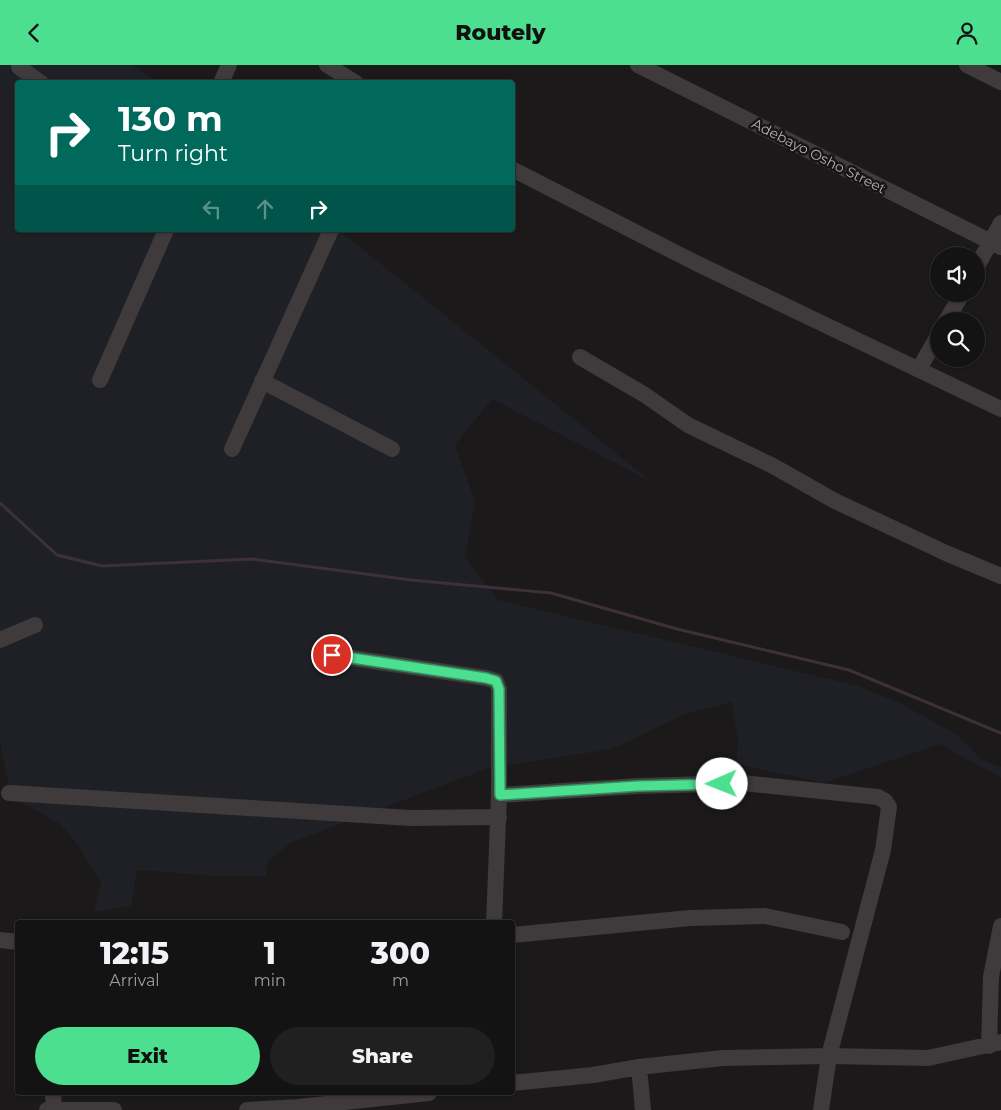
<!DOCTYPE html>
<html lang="en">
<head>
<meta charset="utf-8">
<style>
  :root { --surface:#141313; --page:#212021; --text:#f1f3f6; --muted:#9d9ea0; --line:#333233; --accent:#4ddf90 }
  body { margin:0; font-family:Montserrat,sans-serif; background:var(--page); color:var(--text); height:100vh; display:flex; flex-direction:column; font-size:19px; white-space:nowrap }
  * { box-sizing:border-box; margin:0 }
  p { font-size:16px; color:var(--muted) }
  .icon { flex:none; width:28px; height:28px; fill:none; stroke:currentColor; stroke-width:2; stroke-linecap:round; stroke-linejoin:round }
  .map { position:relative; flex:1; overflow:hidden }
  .drawer { position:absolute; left:15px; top:855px; width:500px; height:175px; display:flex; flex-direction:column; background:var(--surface); border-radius:5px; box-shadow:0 1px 4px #0004,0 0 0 1px var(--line) }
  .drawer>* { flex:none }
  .top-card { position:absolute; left:15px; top:15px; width:500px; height:152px; border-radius:5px; box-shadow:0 1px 4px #0004,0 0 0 1px var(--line); background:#00695c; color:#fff; overflow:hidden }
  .buttons { position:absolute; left:930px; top:182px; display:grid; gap:10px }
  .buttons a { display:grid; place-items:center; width:55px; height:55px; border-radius:50%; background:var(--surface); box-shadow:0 1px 4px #0004,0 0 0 1px var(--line); font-size:25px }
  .pin { position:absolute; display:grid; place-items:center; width:42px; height:42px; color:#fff; margin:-21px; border:2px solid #fff; border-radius:50%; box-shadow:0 1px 5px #0007 }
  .me { position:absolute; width:55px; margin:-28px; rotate:269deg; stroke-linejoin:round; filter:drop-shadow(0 0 4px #0008) }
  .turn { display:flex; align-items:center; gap:18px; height:105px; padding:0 20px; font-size:22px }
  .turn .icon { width:65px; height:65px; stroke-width:2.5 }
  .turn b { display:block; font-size:35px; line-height:42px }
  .lanes { display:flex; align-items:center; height:48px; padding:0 20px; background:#0003; justify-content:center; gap:25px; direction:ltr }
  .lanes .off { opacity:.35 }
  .eta { display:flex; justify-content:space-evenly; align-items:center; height:85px; text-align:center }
  .eta b { font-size:30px; font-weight:800; line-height:35px }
  .cta { display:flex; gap:10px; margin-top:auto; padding:10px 20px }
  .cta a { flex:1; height:58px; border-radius:30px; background:var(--accent); color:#111; font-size:20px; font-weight:800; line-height:58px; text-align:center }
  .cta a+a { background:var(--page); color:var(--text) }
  header { display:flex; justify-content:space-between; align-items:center; height:65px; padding:0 20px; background:var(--accent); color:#111; font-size:22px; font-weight:800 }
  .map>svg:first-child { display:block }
</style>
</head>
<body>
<header><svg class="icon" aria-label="back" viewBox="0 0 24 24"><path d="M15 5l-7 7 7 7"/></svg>Routely<svg class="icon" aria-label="person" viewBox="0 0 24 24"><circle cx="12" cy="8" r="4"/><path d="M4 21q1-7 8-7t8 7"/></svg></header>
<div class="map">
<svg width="1001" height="1045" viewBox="0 0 1001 1045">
  <rect width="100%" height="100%" fill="#1b1919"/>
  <!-- green -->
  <path fill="#1f2025" d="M0,0H133L155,17L18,18V165H339L652,417L492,334L455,380L475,437L465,492L498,535L858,621L900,638L956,669L983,695L1001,702V713L940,679L824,718L736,699L738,677L732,637L685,649L612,684L489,703L290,778L267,797L266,811H215L137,805L131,841L94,847L101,818L78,780L60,759L11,732L0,678Z"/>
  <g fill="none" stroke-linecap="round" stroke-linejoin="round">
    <!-- stream -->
    <path stroke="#3e303a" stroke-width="3" d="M0,438L57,490L102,501L252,494L411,515L551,528L677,564L849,605L1001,668"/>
    <!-- minor -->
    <path stroke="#3f3a3c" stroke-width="16" d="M327,0L356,18
      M638,0L1001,182
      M967,0L1001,17
      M19,2L41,18
      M221,18L229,0
      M512,104L696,198L1001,344
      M976,203L1001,158
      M946,256L962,229
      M580,292L645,330L688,360L773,401L835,436L948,489L1001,511
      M919,304L939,269
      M100,315L166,165
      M262,316L392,384
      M232,384L331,165
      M0,575L35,560
      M332,590L486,613L496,616L499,624V730L494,858
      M9,728L411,753L499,752
      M499,730L638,721L743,718L878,732L885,736L889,742L883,785L829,991L821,1045
      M512,870L690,853L765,851L842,867
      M0,875L18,877
      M989,981L991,912L1001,861
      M639,1002L723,993L829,991L928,993L1001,977
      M512,1018L593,1010L639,1002L643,1045
      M53,1028L54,1044
      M47,1045H114
      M247,1045L298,1042L429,1028"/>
  </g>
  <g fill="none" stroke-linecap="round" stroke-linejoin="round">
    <defs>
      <path id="route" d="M332,590L486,613L496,616L499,624L500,730L638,721L722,719"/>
    </defs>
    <!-- route casing -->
    <use href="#route" stroke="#32915e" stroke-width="12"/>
    <!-- route -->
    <use href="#route" stroke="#4ddf90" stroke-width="9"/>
  </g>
  <g text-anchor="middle" stroke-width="5" stroke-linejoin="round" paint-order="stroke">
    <!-- street labels -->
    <g font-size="14" fill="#b9adb3" stroke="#161414">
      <text transform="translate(819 91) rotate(27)" y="5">Adebayo Osho Street</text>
    </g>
  </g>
</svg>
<div class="buttons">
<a><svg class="icon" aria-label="sound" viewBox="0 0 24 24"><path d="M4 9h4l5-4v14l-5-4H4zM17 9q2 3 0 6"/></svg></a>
<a><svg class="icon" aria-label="search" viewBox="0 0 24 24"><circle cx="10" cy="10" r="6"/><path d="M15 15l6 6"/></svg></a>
</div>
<div class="pin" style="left:332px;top:590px;background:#d93025"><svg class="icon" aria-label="arrive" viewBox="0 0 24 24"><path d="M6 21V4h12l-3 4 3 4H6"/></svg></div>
<svg class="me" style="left:722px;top:719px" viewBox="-20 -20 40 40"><circle r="19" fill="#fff"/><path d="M0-13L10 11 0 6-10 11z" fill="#4ddf90"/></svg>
<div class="top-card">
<div class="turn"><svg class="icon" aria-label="right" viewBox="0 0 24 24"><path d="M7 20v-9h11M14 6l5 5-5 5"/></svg><div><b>130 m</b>Turn right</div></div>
<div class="lanes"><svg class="icon off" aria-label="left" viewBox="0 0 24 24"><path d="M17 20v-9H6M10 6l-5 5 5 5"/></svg><svg class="icon off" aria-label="ahead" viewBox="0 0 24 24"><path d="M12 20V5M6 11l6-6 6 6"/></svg><svg class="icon" aria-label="right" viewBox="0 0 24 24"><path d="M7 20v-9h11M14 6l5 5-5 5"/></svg></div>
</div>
<section class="drawer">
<div class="eta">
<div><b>12:15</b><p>Arrival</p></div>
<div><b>1</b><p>min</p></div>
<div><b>300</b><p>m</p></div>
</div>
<div class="cta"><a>Exit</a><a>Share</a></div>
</section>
</div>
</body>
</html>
